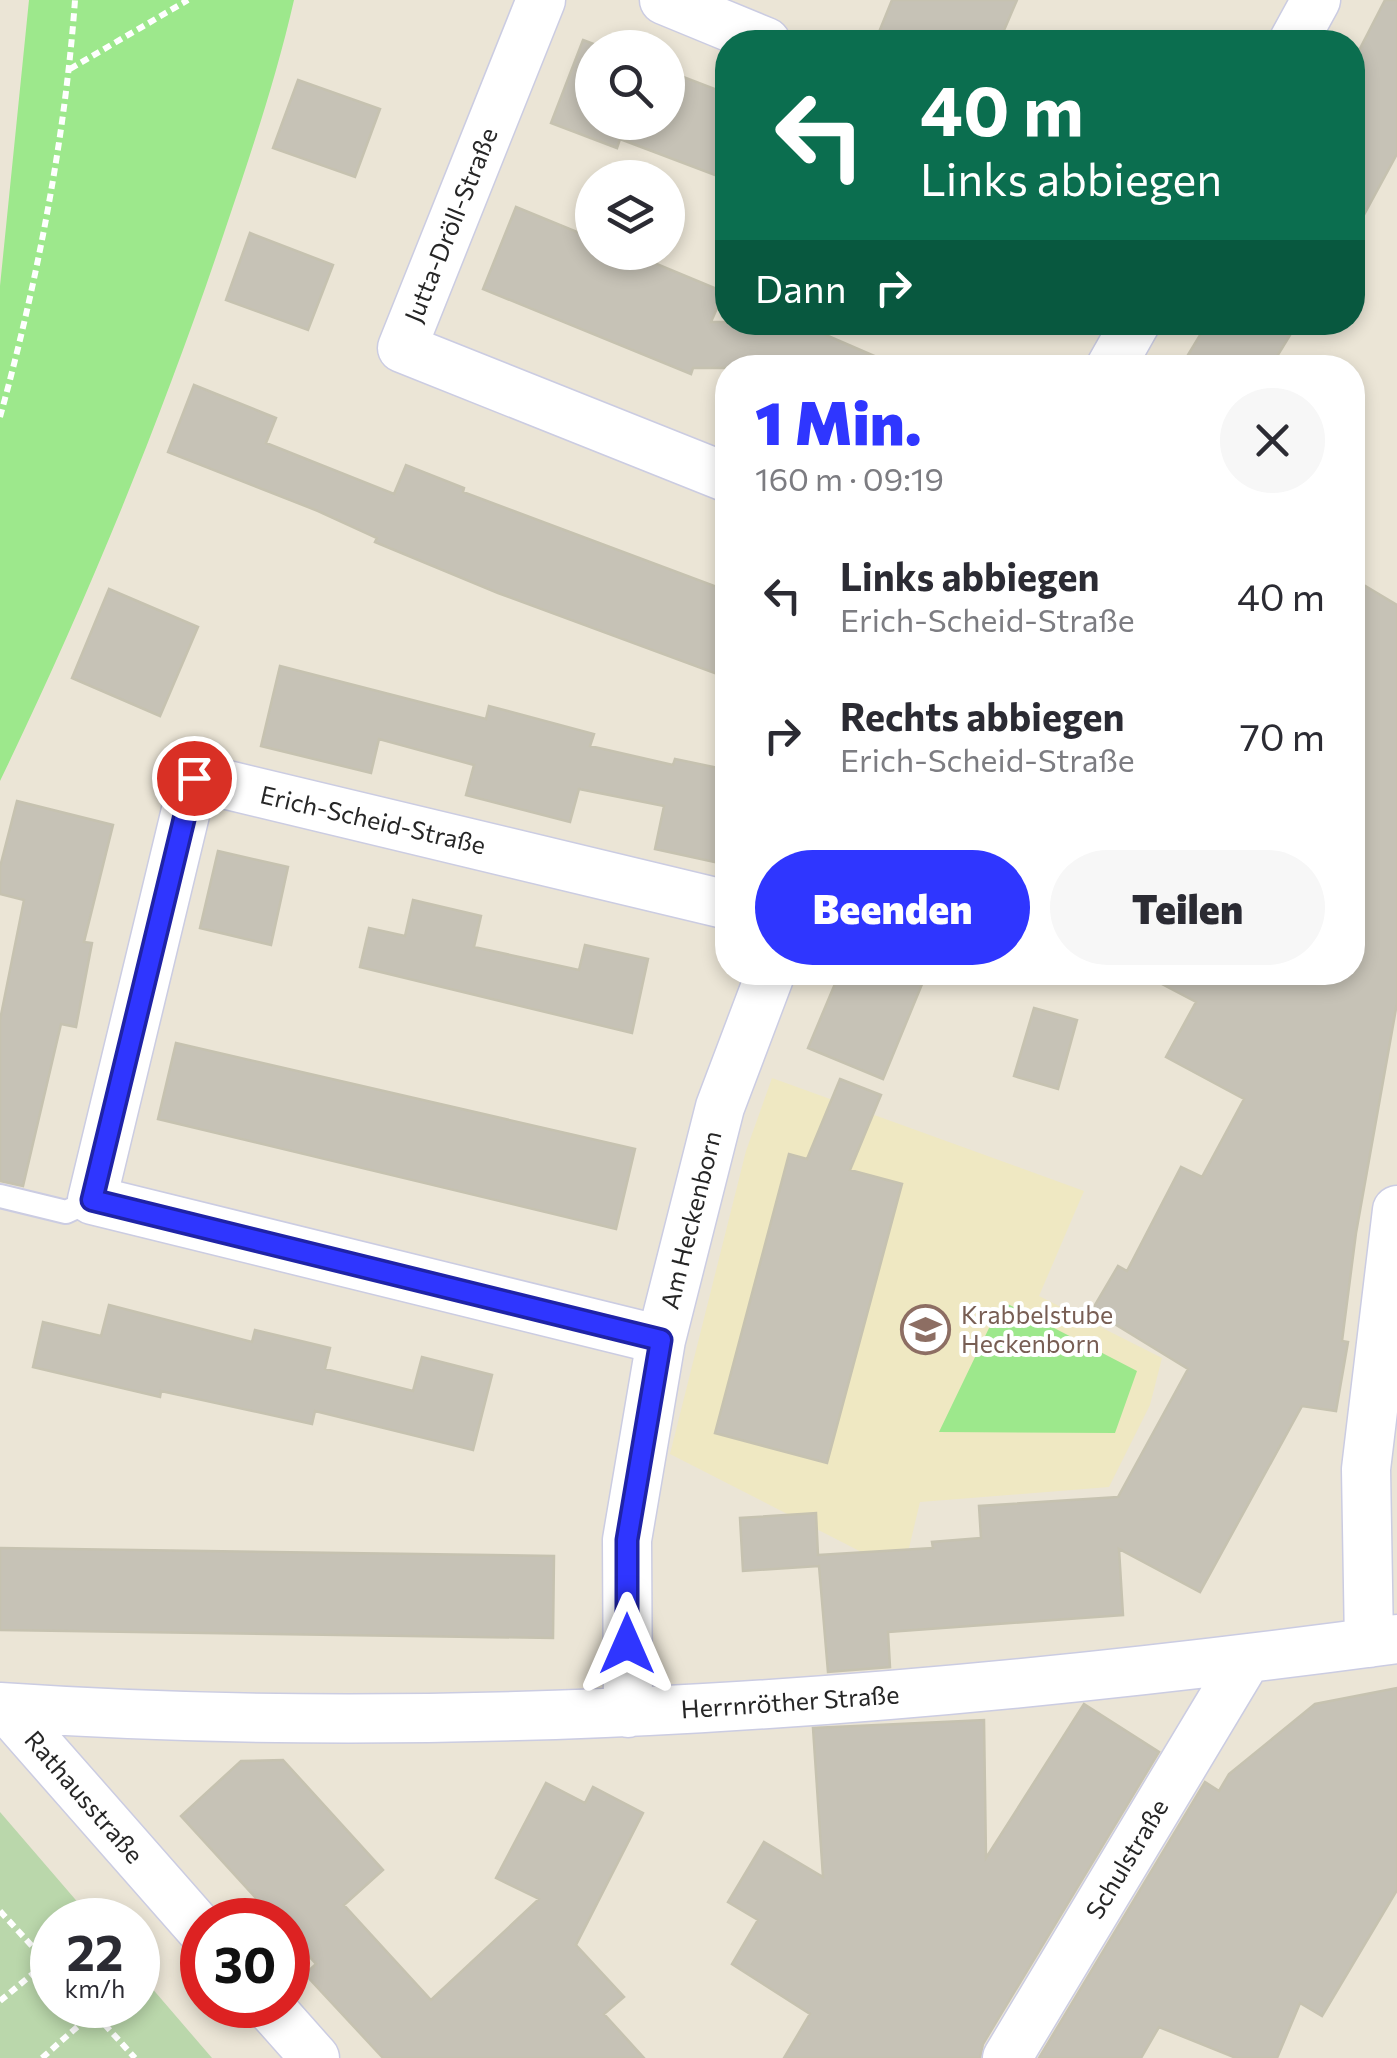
<!DOCTYPE html>
<html lang="de">
<head>
<meta charset="utf-8">
<style>
  :root { --surface:#fff; --page:#f7f7f7; --text:#2b2b33; --muted:#7c7c81; --accent:#2f36ff }
  body { margin:0; font-family:Commissioner,sans-serif; background:var(--page); color:var(--text); height:100vh; display:flex; flex-direction:column; font-size:38px; white-space:nowrap }
  * { box-sizing:border-box; margin:0 }
  p { font-size:32px; color:var(--muted) }
  .icon { flex:none; width:55px; height:55px; fill:none; stroke:currentColor; stroke-width:2; stroke-linecap:round; stroke-linejoin:round }
  .map { position:relative; flex:1; overflow:hidden }
  .details { position:absolute; left:715px; top:355px; width:650px; height:630px; display:flex; flex-direction:column; background:var(--surface); border-radius:40px; box-shadow:0 5px 15px #0003 }
  .details>* { flex:none }
  .banner { position:absolute; left:715px; top:30px; width:650px; height:305px; border-radius:40px; box-shadow:0 5px 15px #0003; background:#0b6e4f; color:#fff; overflow:hidden }
  .fabs { position:absolute; left:575px; top:30px; display:grid; gap:20px }
  .fabs a { display:grid; place-items:center; width:110px; height:110px; border-radius:50%; background:var(--surface); box-shadow:0 5px 15px #0003; font-size:50px }
  .speed { position:absolute; left:30px; top:1898px; display:flex; gap:20px; font-size:50px; font-weight:700; text-align:center }
  .speed>* { display:grid; place-content:center; width:130px; height:130px; border-radius:50%; background:var(--surface); box-shadow:0 5px 15px #0003; line-height:1 }
  .speed small { font-size:25px; font-weight:400 }
  .speed .limit { border:15px solid #d22; background:#fff; color:#111 }
  .pin { position:absolute; display:grid; place-items:center; width:85px; height:85px; color:#fff; margin:-42px; border:5px solid #fff; border-radius:50%; box-shadow:0 2px 10px #0007 }
  .me { position:absolute; width:110px; margin:-55px; rotate:0deg; stroke-linejoin:round; filter:drop-shadow(0 0 8px #0008) }
  .turn { display:flex; align-items:center; gap:35px; height:210px; padding:0 40px; font-size:45px }
  .turn .icon { width:130px; height:130px; stroke-width:2.5 }
  .turn b { display:block; font-size:70px; line-height:85px }
  .then { display:flex; align-items:center; height:95px; padding:0 40px; background:#0003; gap:20px; font-size:38px }
  .round { display:grid; place-items:center; flex:none; width:105px; height:105px; border-radius:52px; background:var(--page) }
  .headline { display:flex; align-items:center; justify-content:space-between; height:170px; padding:0 40px }
  h1 { font-size:60px; font-weight:800; line-height:75px; color:var(--accent) }
  .button { display:flex; gap:20px; margin-top:auto; padding:20px 40px }
  .button a { flex:1; height:115px; border-radius:60px; background:var(--accent); color:#fff; font-size:40px; font-weight:800; line-height:115px; text-align:center }
  .button a+a { background:var(--page); color:var(--text) }
  ul { padding:0; list-style:none }
  li { display:flex; align-items:center; gap:30px; height:140px; padding:0 40px }
  li div { flex:1 }
  li b { display:block; font-size:38px }
  li em { font-style:normal }
  .map>svg:first-child { display:block }
</style>
</head>
<body>
<div class="map">
<svg width="1397" height="2058" viewBox="0 0 1397 2058">
  <rect width="100%" height="100%" fill="#ebe5d6"/>
  <!-- education -->
  <path fill="#efe8c2" fill-rule="evenodd" d="M772,1078L1084,1191L1039,1296L1162,1358L1150,1405L1109,1487L920,1502L909,1548L879,1561L670,1454L746,1151ZM789,1155L902,1185L827,1463L715,1432Z"/>
  <!-- green -->
  <path fill="#9de88c" d="M29,0H294C276,79 250,156 224,233C161,421 86,603 0,781V286Z
    M1002,1301L1137,1371L1115,1433L939,1432Z"/>
  <!-- cemetery -->
  <path fill="#bad7ab" d="M0,1812L93,1920H52V2005H138V1972L212,2058H0Z"/>
  <!-- building -->
  <path fill="#c6c2b6" stroke="#c6c2b0" stroke-width="2.5" d="M892,0H1017L999,42H875Z
    M1385,0H1397V154L1352,237V64Z
    M583,40L604,48H592V122H668V71L728,94V180L620,139L617,148L551,123Z
    M298,80L380,109L355,177L273,148Z
    M516,207L592,238V252H628L724,292L711,322H796L902,368H693L691,374L483,289Z
    M250,233L333,265L308,330L226,300Z
    M1208,322H1298L1270,368H1180Z
    M194,385L276,418L266,443L394,494L406,465L464,488L463,492L728,591V678L498,593L375,542L377,538L318,511L168,452Z
    M1352,578L1397,605V1003L1356,1233L1342,1341L1348,1342L1336,1411L1302,1406L1200,1592L1119,1549L1123,1615L888,1632L890,1667L828,1672L819,1566L743,1571L740,1518L816,1513L818,1555L933,1548L932,1542L981,1538L979,1506L1118,1497L1188,1369L1092,1310L1118,1266L1127,1271L1181,1167L1202,1177L1244,1099L1166,1057L1196,1002L1139,972H1352Z
    M109,589L198,627L160,716L72,678Z
    M280,666L486,719L489,706L594,734L590,746L673,765L675,759L728,770V865L655,849L664,806L579,789L570,822L466,795L474,765L379,739L371,773L261,746Z
    M17,801L113,825L84,942L92,943L76,1027L61,1024L23,1186L0,1181V1020L24,900L0,894V867Z
    M218,851L288,867L271,945L200,928Z
    M413,900L481,916L474,947L579,970L585,945L648,959L632,1033L360,967L369,928L405,936Z
    M840,972H927L883,1079L808,1048Z
    M1034,1008L1077,1020L1058,1089L1014,1076Z
    M176,1043L635,1149L616,1229L158,1119Z
    M840,1079L881,1095L850,1170L902,1184L827,1463L715,1433L789,1154L807,1159Z
    M109,1305L252,1342L255,1330L330,1348L325,1369L413,1391L422,1357L492,1375L473,1450L315,1411L312,1424L161,1391L160,1397L33,1367L43,1322L101,1336Z
    M0,1548L554,1556L553,1638L0,1630Z
    M1397,1688V1890L1322,2016L1300,2003L1277,2058H1236L1159,2027L1141,2058H1039L1205,1782L1219,1791L1229,1774L1315,1704Z
    M1084,1704L1159,1752L983,2044L980,2058H784L810,2014L732,1964L758,1920L728,1902L764,1842L823,1877L813,1728L984,1720L986,1858Z
    M283,1760L383,1870L344,1905L431,2000L539,1899L496,1878L546,1783L585,1803L593,1787L643,1813L576,1945L624,1997L604,2014L644,2058H383L305,1974L316,1964L288,1933V1920H276L181,1816L241,1761Z"/>
  <g fill="none" stroke-linecap="round" stroke-linejoin="round">
    <defs>
      <path id="service" d="M0,1196L66,1212L92,1200"/>
      <path id="minor" d="M541,0L402,348L728,478
        M664,0L766,42
        M1293,42L1316,0
        M1110,368L1136,322
        M661,1340L92,1200L194,777L728,905
        M1369,1643L1366,1469L1397,1210
        M0,1707C466,1739 935,1701 1397,1639
        M6,1708L202,1931
        M628,1713L627,1540L661,1340L720,1107L771,972
        M268,2005L315,2058
        M1007,2058L1246,1660"/>
    </defs>
    <!-- service casing -->
    <use href="#service" stroke="#cbcce2" stroke-width="26"/>
    <!-- minor casing -->
    <use href="#minor" stroke="#cbcce2" stroke-width="51"/>
    <!-- path -->
    <path stroke="#fff" stroke-width="6" stroke-dasharray="8 5" stroke-linecap="butt" d="M70,69L188,0
      M0,417C37,283 65,139 75,0
      M0,1911L52,1968
      M0,2001L47,1962
      M87,2005L135,2058
      M42,2058L93,2013"/>
    <!-- service -->
    <use href="#service" stroke="#fff" stroke-width="22"/>
    <!-- minor -->
    <use href="#minor" stroke="#fff" stroke-width="48"/>
  </g>
  <g fill="none" stroke-linecap="round" stroke-linejoin="round">
    <defs>
      <path id="route" d="M194,778L92,1200L661,1340L627,1540V1644"/>
    </defs>
    <!-- route casing -->
    <use href="#route" stroke="#1f23a6" stroke-width="25"/>
    <!-- route -->
    <use href="#route" stroke="#2f36ff" stroke-width="18"/>
  </g>
  <!-- icons -->
  <defs>
    <symbol id="school-ring" viewBox="-11 -11 22 22"><circle r="9.5" fill="#fff" stroke="#8d6e63" stroke-width="1.5"/><path d="M0-5L7-2L0 1L-7-2ZM-4 1L0 2.5L4 1V4Q0 6-4 4Z" fill="#8d6e63"/></symbol>
  </defs>
  <g fill-rule="evenodd">
    <use href="#school-ring" x="898" y="1302" width="55" height="55"/>
  </g>
  <g text-anchor="middle" stroke-width="8" stroke-linejoin="round" paint-order="stroke">
    <!-- street labels -->
    <g font-size="25" fill="#262626" stroke="#fff">
      <text transform="translate(451 225) rotate(-68)" y="9">Jutta-Dröll-Straße</text>
      <text transform="translate(373 820) rotate(13)" y="9">Erich-Scheid-Straße</text>
      <text transform="translate(691 1220) rotate(-76)" y="9">Am Heckenborn</text>
      <text transform="translate(790 1702) rotate(-4)" y="9">Herrnröther Straße</text>
      <text transform="translate(84 1797) rotate(49)" y="9">Rathausstraße</text>
      <text transform="translate(1127 1859) rotate(-59)" y="9">Schulstraße</text>
    </g>
    <!-- education labels -->
    <g font-size="25" fill="#785e54" stroke="#fff" text-anchor="start">
      <text x="961" y="1324">Krabbelstube<tspan x="961" dy="29">Heckenborn</tspan></text>
    </g>
  </g>
</svg>
<div class="fabs">
<a><svg class="icon" aria-label="search" viewBox="0 0 24 24"><circle cx="10" cy="10" r="6"/><path d="M15 15l6 6"/></svg></a>
<a><svg class="icon" aria-label="layers" viewBox="0 0 24 24"><path d="M12 4l9 5-9 5-9-5zM3 14l9 5 9-5"/></svg></a>
</div>
<div class="speed"><div>22<small>km/h</small></div><div class="limit">30</div></div>
<div class="pin" style="left:194px;top:778px;background:#d93025"><svg class="icon" aria-label="arrive" viewBox="0 0 24 24"><path d="M6 21V4h12l-3 4 3 4H6"/></svg></div>
<svg class="me" style="left:627px;top:1644px" viewBox="-20 -20 40 40"><path d="M0-17L14 15 0 8-14 15z" fill="#2f36ff" stroke="#fff" stroke-width="4"/></svg>
<div class="banner">
<div class="turn"><svg class="icon" aria-label="left" viewBox="0 0 24 24"><path d="M17 20v-9H6M10 6l-5 5 5 5"/></svg><div><b>40 m</b>Links abbiegen</div></div>
<div class="then">Dann<svg class="icon" aria-label="right" viewBox="0 0 24 24"><path d="M7 20v-9h11M14 6l5 5-5 5"/></svg></div>
</div>
<section class="details">
<div class="headline"><div><h1>1 Min.</h1><p>160 m · 09:19</p></div><a class="round"><svg class="icon" aria-label="close" viewBox="0 0 24 24"><path d="M6 6l12 12M18 6L6 18"/></svg></a></div>
<ul>
<li><svg class="icon" aria-label="left" viewBox="0 0 24 24"><path d="M17 20v-9H6M10 6l-5 5 5 5"/></svg><div><b>Links abbiegen</b><p>Erich-Scheid-Straße</p></div><em>40 m</em></li>
<li><svg class="icon" aria-label="right" viewBox="0 0 24 24"><path d="M7 20v-9h11M14 6l5 5-5 5"/></svg><div><b>Rechts abbiegen</b><p>Erich-Scheid-Straße</p></div><em>70 m</em></li>
</ul>
<div class="button"><a>Beenden</a><a>Teilen</a></div>
</section>
</div>
</body>
</html>
